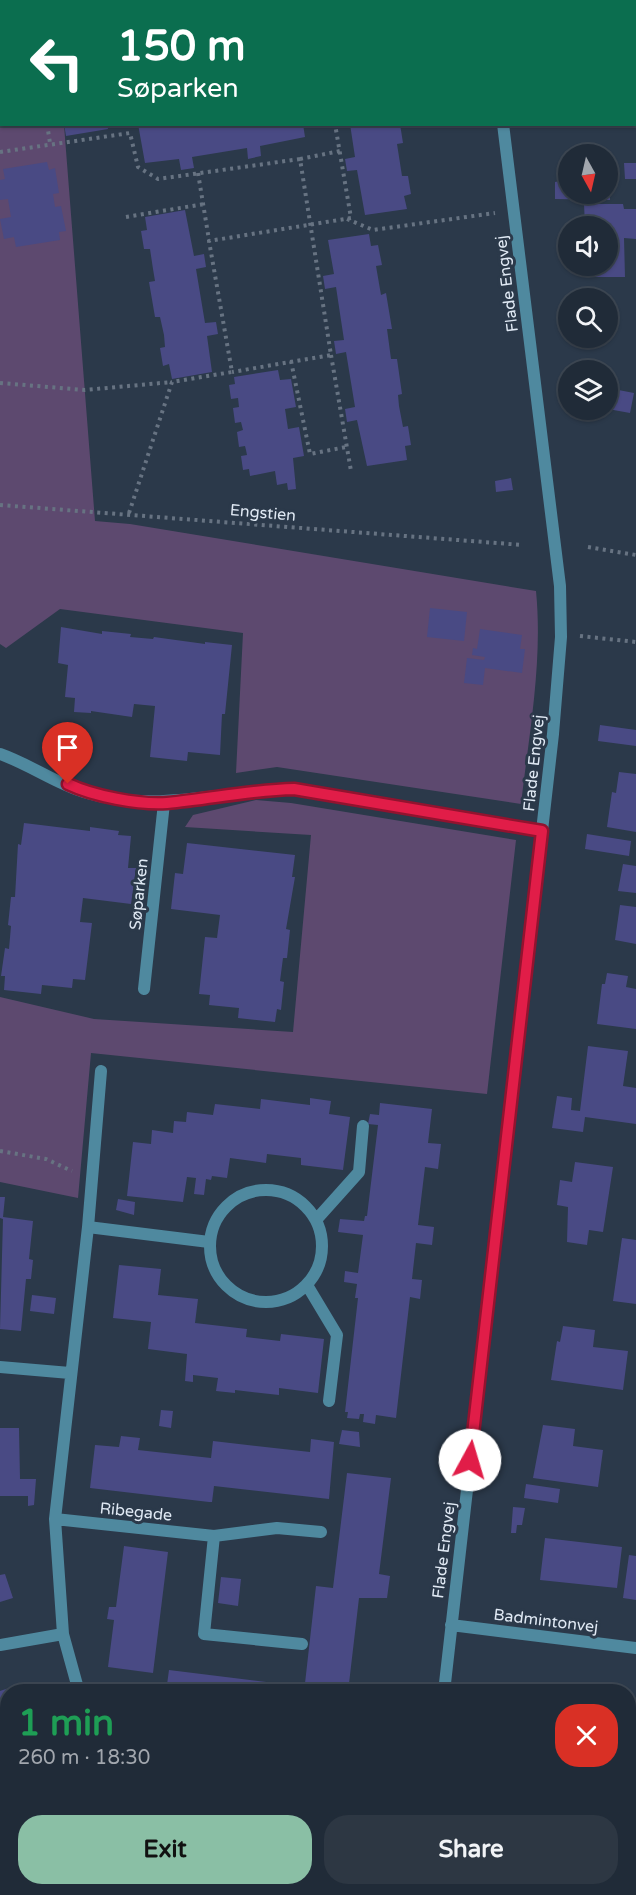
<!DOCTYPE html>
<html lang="en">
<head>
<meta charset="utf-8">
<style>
  :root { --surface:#202b38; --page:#2d3743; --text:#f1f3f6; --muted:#a2a7ae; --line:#3d4753; --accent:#8abfa5 }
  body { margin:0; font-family:"Varela Round",sans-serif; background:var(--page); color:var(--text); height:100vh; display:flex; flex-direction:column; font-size:22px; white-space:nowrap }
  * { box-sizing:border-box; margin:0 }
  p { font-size:20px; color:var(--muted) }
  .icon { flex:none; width:33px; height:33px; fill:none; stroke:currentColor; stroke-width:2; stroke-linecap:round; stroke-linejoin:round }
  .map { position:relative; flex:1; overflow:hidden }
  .drawer { position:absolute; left:0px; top:1684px; width:636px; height:212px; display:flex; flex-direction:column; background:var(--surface); border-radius:24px 24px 0 0; box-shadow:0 2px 4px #0004,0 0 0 2px var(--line) }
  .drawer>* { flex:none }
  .banner { position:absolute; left:0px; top:0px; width:636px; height:126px; box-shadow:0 2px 4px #0004,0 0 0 2px var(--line); background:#0b6e4f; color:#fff; overflow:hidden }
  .needle { width:39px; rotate:172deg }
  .fabs { position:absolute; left:558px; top:144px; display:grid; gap:12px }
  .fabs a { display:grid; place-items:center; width:60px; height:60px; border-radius:50%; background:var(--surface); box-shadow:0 2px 4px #0004,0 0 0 2px var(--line); font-size:30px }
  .pin { position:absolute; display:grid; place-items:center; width:51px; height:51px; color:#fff; margin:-62px -26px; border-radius:50% 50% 50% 0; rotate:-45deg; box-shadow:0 0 6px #0007 }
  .pin .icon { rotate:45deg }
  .me { position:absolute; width:66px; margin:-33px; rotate:6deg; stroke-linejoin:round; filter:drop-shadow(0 0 4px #0008) }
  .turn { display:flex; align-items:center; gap:21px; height:126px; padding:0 18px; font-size:27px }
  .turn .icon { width:78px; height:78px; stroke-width:2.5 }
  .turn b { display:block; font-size:42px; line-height:51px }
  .round { display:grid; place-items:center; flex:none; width:63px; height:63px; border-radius:24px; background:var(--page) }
  .summary { display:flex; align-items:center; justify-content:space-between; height:102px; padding:0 18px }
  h1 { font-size:36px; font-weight:700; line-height:45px; color:#1e9e55 }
  .primary-button { display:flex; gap:12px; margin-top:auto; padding:12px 18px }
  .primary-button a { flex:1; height:69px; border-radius:24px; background:var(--accent); color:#111; font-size:24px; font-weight:700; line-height:69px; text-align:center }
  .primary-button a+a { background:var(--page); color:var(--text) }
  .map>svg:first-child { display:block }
</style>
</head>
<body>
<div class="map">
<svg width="636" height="1895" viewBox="0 0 636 1895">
  <rect width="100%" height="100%" fill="#2b394a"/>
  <!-- green -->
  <path fill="#5d496f" d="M0,0H54L2,2V124L64,125L95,521L130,524L536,591C543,661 529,734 521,804L277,767L236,773L243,633L60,609L6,648L0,644Z
    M256,800L291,803L516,840L487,1094L91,1053L78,1198L0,1182V997L94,1019L293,1032L311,835L185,827L193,815Z"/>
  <!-- forest -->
  <path fill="#74558e" d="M316,1888L374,1889L375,1895H316Z"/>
  <!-- building -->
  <path fill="#494a84" d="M64,124H107L108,129L66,136Z
    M138,124H303L305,137L260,146L261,156L248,159L247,148L192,157L194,168L181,170L179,159L145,163Z
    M350,124H400L403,143L397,144L402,176H408L411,194L404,196L407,209L365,215L357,170L347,171L345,159L355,157Z
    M47,162L49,170L55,168L59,193L53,194L55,207L61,206L66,231L59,232L60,240L16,247L14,237L4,239L0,219L11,217L8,199L0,200V180L5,179L3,169Z
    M624,163H636V179H625Z
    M564,180H568V194H608L610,183V200L555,199V182Z
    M584,204H623L624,209H636V239L624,238L625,277H585V266H608V226H585Z
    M185,210L194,256L204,254L206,267L196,269L205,323L216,322L218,334L207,336L212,372L172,379L169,364L163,366L160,348L165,347L164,335L160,317H155L149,282L155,281L153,269L150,249H144L141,231L147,230L145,217Z
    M369,234L371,246L378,245L382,265L376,266L381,295L386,293L392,329H387L391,359H397L402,394L398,395L399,406L403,427L408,426L411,445L405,446L407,460L367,466L357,420L347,422L345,409L355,407L346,352L336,354L334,341L344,340L336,287L325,289L323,276L334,274L328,240Z
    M278,370L280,380L291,379L296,407L285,409L288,429L299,427L304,456L293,458L296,489L288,490L287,483L277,485L275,471L250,476L249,469L243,470L241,456L247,455L246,450L245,446L239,447L237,432L243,430L241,422L235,423L233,408L239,407L238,398L231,399L229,385L235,384L234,377Z
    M608,388L634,393L630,413L608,409Z
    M511,478L513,490L496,492L495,481Z
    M430,608L467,612L464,641L427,637Z
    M61,627L102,634V631L131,634L130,637L153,639L154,637L205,644V642L232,645L225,714H222L220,755L188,752L187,761L150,757L155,706L134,704L132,717L91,711V713L74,712L75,698L65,697L68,665L58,663Z
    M480,629L522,635L520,649H525L522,673L485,668L483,685L464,683L467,658L484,660L485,657L472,655L473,648L477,649Z
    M600,725L636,730V746L598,741Z
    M619,772L636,774V832L607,827L612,792L616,793Z
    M24,823L90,831V827L119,831L118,835L131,836L128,868H136L131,904L83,898L80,922L92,923L85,980L73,979L72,988L42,985L41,994L4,990L5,976H1L5,948L9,949L11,926L8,925L11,897H15L18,844L21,845Z
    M587,834L631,841L629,856L585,849Z
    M187,843L295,855L292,877H295L286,929L290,930L287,958H283L280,981L284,982L281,1010L277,1009L275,1022L238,1018L239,1008L209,1005L210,995L199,994L205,937L217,938L220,915L171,909L175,873L183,874Z
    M623,864L636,866V893L618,891Z
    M620,905L636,907V944L615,940Z
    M607,973L628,976L626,987L636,989V1029L597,1024L602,984H605Z
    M588,1046L628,1051L623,1086L636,1088V1124L585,1117L583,1132L552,1128L557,1096L572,1098L571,1110L580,1111Z
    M310,1098L331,1101L329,1114L350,1117L343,1170L301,1165V1158L267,1154L266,1163L230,1158L227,1178L212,1176L211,1180L206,1179L204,1195L194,1194L196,1178L187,1177L183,1202L127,1196L133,1142L151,1144L152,1130L173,1133L174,1121L186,1122L187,1112L213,1115L215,1104L260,1109L261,1099L310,1105Z
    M380,1103L432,1109L428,1143L441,1144L438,1169L425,1167L418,1225L434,1227L432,1245L416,1243L412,1279L422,1280L420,1299L410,1297L396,1418L376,1415L375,1424L363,1422L364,1414H360L359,1419L347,1418L348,1412H345L358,1298H355L357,1284L344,1282L345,1271L358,1273L363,1235L338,1232L340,1219L364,1221L365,1216H367L378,1125L368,1124L370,1114L379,1115Z
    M575,1162L613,1167L603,1232L589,1230L587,1245L567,1242L568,1207L557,1205L560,1180L572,1182Z
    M0,1197H5L3,1217L33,1221L29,1259L33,1260L31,1279H26L21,1331L0,1329L3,1219L0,1218Z
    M118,1199L135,1202L134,1215L116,1210Z
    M622,1238L636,1240V1304L613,1301Z
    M119,1265L161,1269L158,1295L198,1299L195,1323L247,1329L246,1337L280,1341L281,1334L324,1339L318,1393L279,1388V1395L235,1390V1393L216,1391L218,1378L193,1375V1382L185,1381L187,1354L148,1349L151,1322L113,1318Z
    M32,1295L56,1298L54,1314L30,1311Z
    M563,1326L595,1330L593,1347L628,1351L623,1390L551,1380L557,1341L560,1342Z
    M161,1410L173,1411L171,1428L159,1426Z
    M543,1425L575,1429L573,1446L603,1450L598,1487L533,1478Z
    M0,1428H19L20,1479H36L34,1505L28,1506V1496H0Z
    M342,1430L359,1432L360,1447L339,1444Z
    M121,1436L140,1438L138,1450L211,1458L213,1441L310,1452L311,1439L334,1442L329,1499L214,1486L212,1502H209L90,1488L95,1445L119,1447Z
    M347,1473L391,1478L379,1574L390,1576L387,1598H359L348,1692H304L316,1586L333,1588Z
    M526,1484L560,1489L558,1503L524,1498Z
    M513,1507L525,1508L522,1525H517L516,1533H511Z
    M545,1538L622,1547L617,1588L540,1580Z
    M124,1546L168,1552L153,1673L108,1667L114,1620L107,1619L109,1607H116Z
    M629,1555L636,1556V1600L623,1598Z
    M5,1574L13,1598L0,1602V1575Z
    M221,1577L241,1579L238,1606L218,1603Z
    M169,1670L291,1685L290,1692H166Z
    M12,1687L14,1692H8V1716L0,1718V1691Z
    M0,1735L4,1747L8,1746V1764L0,1766Z
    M8,1870V1888H56V1891L42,1895H2L0,1872Z
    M628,1883H636V1895H543L544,1888H628Z
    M114,1888H190L191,1895H116Z
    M224,1888H281V1889L260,1895H226Z"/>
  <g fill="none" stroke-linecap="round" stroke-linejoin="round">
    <!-- path -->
    <path stroke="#677382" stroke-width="4" stroke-dasharray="3 4.5" stroke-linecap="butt" d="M27,0V2
      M0,34H2
      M47,124L50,143
      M0,152L130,133L138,167L158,179L300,159L331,355L232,372
      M300,159L340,151
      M198,173L209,240
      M126,217L204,204
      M347,219L373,230L495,213
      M331,355L351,471
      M291,361L310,454L346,447
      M0,383L85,390L172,382
      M0,505L523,545
      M129,513L172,382L232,372L209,241L351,218L335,124
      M588,547L636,555
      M580,636L636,642
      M0,1151L46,1159L72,1171"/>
    <!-- minor -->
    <path stroke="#4f899f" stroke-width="12" d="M264,0L266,2
      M488,0V2
      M397,2L406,0
      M634,68H636
      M0,754C29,764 55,783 84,792C154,814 224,790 294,789L542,831
      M144,989L164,803
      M210 1246a56 56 0 1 1 112 0a56 56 0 1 1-112 0Z
      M316,1220L359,1172L363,1126
      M88,1227L209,1242
      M307,1285L337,1335L329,1401
      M0,1367L70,1373
      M55,1519L214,1536L277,1528L321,1532
      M214,1536L204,1634L302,1644
      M451,1625L636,1648
      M0,1645L63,1634
      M79,1692L63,1634L55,1519L88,1227L101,1071
      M444,1692L553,734L561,637L560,586L503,124
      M0,1821L8,1819
      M628,1832L636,1833
      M420,1895L421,1888"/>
  </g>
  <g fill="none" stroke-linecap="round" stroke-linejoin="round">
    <defs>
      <path id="route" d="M68,784C93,796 139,805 167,803C210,799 251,790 294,789L542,831L470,1460"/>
    </defs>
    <!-- route casing -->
    <use href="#route" stroke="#92132f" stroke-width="15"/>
    <!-- route -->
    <use href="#route" stroke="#e11d48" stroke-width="10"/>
  </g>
  <g text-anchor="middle" stroke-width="6" stroke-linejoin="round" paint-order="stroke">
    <!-- street labels -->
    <g font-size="16" fill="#e0e9f4" stroke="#2b394a">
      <text transform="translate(506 284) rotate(-97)" y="6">Flade Engvej</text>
      <text transform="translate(263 512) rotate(5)" y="6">Engstien</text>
      <text transform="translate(533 763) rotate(-84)" y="6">Flade Engvej</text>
      <text transform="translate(138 894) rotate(-84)" y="6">Søparken</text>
      <text transform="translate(136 1511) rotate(6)" y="6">Ribegade</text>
      <text transform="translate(443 1550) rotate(-83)" y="6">Flade Engvej</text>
      <text transform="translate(546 1620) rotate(7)" y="6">Badmintonvej</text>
    </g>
  </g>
</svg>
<div class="fabs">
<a><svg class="needle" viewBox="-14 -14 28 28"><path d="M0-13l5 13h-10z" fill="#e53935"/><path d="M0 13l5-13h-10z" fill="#a2a7ae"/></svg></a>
<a><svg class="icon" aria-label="sound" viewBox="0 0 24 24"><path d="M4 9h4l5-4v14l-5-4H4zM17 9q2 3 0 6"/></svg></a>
<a><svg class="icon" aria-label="search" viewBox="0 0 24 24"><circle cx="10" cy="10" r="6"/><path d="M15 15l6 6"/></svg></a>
<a><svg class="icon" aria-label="layers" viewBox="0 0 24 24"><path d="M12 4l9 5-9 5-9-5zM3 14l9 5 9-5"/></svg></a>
</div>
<div class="pin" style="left:68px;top:784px;background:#d93025"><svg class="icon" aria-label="arrive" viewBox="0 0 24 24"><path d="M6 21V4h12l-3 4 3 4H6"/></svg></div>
<svg class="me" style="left:470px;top:1460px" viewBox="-20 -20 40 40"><circle r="19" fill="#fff"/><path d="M0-13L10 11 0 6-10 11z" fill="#e11d48"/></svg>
<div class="banner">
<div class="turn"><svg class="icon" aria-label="left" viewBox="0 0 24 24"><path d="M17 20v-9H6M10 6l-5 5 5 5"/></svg><div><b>150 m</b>Søparken</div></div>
</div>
<section class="drawer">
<div class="summary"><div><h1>1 min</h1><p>260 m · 18:30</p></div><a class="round" style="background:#d93025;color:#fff"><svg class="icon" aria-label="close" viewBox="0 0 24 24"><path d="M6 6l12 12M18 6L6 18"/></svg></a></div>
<div class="primary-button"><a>Exit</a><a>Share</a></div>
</section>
</div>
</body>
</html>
